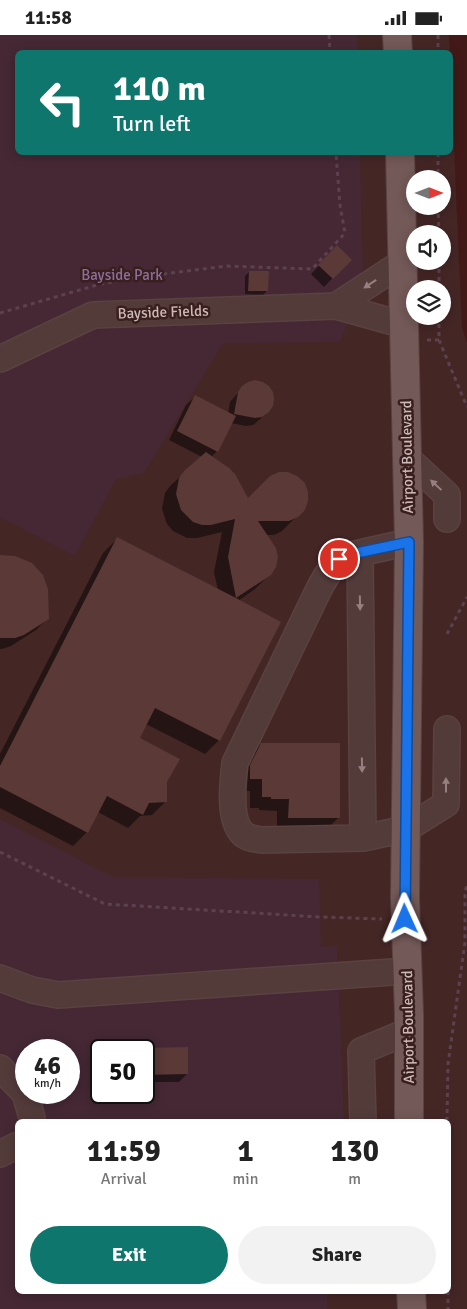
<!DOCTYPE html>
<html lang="en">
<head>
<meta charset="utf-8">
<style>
  :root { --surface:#fff; --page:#f2f2f2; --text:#222; --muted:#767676; --accent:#0f766e }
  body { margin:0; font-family:Signika,sans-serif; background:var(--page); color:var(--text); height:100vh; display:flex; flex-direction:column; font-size:19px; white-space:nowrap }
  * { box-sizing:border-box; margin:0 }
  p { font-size:16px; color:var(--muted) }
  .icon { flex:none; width:28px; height:28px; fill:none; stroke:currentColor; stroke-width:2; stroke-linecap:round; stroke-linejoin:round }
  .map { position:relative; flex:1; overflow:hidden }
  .side { position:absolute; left:15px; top:1084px; width:436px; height:175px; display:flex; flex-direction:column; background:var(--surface); border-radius:8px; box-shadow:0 2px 12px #0003 }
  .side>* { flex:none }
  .top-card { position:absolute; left:15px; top:15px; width:438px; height:105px; border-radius:8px; box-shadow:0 2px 12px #0003; background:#0f766e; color:#fff; overflow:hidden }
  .needle { width:32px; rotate:90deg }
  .tools { position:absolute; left:406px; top:135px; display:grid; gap:10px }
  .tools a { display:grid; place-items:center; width:45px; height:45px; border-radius:50%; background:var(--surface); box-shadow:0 2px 12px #0003; font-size:25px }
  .speed { position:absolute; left:15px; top:1004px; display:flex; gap:10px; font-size:25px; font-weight:700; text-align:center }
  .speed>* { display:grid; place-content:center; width:65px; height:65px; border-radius:50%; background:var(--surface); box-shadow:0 2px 12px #0003; line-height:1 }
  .speed small { font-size:12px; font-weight:400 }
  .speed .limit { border:2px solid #111; border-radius:8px; background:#fff; color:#111 }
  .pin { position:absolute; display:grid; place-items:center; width:42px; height:42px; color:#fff; margin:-21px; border:2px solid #fff; border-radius:50%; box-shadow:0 1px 5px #0007 }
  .me { position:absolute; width:55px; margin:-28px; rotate:359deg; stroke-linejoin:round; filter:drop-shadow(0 0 4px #0008) }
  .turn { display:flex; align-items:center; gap:18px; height:105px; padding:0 15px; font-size:22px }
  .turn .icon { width:65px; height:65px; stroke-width:2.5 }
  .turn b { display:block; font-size:35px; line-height:42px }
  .eta { display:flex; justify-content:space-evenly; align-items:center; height:85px; text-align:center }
  .eta b { font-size:30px; font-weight:800; line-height:35px }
  .button { display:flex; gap:10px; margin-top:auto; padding:10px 15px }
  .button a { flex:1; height:58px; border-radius:30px; background:var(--accent); color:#fff; font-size:20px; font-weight:800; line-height:58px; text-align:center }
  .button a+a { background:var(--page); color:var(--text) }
  .status { display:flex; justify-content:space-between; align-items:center; height:35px; padding:0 25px; background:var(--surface); direction:ltr }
  .status svg { height:14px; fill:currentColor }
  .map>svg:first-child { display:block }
</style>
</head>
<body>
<div class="status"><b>11:58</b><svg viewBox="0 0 49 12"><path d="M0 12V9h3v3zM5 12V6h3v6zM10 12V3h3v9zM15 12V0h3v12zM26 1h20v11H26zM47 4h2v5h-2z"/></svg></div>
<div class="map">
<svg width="467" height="1274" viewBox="0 0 467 1274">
  <rect width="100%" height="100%" fill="#442625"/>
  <!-- green -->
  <path fill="#452834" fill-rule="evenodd" d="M0,0H357L358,17L18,18V118H360L363,248L340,307L223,308L144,438L116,444L75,521L0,482Z
    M0,784L113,842L319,844L321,912L337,911L344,1086H18V1256H327V1274H0ZM26,1015H69V1058H26ZM101,1015H144V1058H101Z"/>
  <!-- water -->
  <path fill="#431917" d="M449,0H467V308L462,293Z"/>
  <!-- shadow -->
  <path fill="#0007" d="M337,212L350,225L324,252L311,239Z
    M249,237L267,256L263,260L245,259V241Z
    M243,352L268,377L253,390L246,391L231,388L217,416L211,422L247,465L303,475L282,496L274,500H266L270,539L255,554L238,566L219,705L205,719L146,689L138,704L166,747V766L152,780L140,781L128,793L98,777L87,797L73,811L0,773V719L103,518L117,504L218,555L214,537L222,497L197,503H187L173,496L167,489L162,474L165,458L170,451L202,422L169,405L186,370L195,362L228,379L230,367Z
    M0,522L48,583L36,595L11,611L2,614H0Z
    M261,709L338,783L326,795H277V776L259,775V773H250V756H238L249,721Z
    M144,1014L187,1039L179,1047H144Z"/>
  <!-- building -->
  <path fill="#5a3937" d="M337,210L352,225L333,244L318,230Z
    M249,236H269L268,256H248Z
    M255,345L263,347L269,351L273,357L274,364L273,371L269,377L262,382L255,383L234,379L238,357L242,351L248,347Z
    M195,360L236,381L218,417L177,396Z
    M206,417L229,433L235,439L248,463L270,441L279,437H288L297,441L305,448L308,457V466L305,475L298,482L289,486H258L276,513L278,522L276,532L271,540L236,563L281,587L220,706L155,673L140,703L180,724L167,747V767L149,768L143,780L107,761L88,798L0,752V731L117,502L236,563L228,522L235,484L211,490H202L193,487L181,475L176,459L179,443L184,436Z
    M0,520L15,521L32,528L43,540L48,554L49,584L24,600L15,603H0Z
    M261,708H340V783H288L289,764H271V762H262V744H250V730Z
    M188,1012V1039L144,1040V1013Z"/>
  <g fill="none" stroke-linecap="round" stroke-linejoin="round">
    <defs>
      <path id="minor" d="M336,271L403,227
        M0,324L93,280L336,271L404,290
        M407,423L447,460V484
        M360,518C335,522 331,533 319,554L235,728C233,746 228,785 243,799C248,803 255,804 262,805L363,803L406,794L446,769L447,694
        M363,803L360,518L409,507
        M0,943L32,955L58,960L407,936
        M0,1033L25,1058L32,1083V1086
        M363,1086L361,1016L409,996
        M0,1119L18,1110"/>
      <path id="major" d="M397,0L398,18
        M400,118L409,507L405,863L409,979V1086
        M411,1256L412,1274"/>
    </defs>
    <!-- minor casing -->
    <use href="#minor" stroke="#5a4241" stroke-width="28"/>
    <!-- major casing -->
    <use href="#major" stroke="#5a4241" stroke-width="30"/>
    <!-- path -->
    <path stroke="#5c414e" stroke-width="3" stroke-dasharray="4 4" stroke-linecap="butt" d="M329,0L330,18
      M438,0V18
      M438,118V144
      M438,171L439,199
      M439,226V254
      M0,278L97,250L132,243L226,231L312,234L345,198L340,170L336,118
      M439,281V305L467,372
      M427,305H439
      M447,599L467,562
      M0,817L105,869L321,882L382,884
      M447,1086L448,1029L465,907V857L467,850
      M448,1256V1274"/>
    <!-- minor -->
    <use href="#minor" stroke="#533b3a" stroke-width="25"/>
    <!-- major -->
    <use href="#major" stroke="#735958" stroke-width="28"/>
  </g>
  <!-- one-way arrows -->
  <defs><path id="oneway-solid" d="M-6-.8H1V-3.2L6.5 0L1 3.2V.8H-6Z" transform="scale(1.25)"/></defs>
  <g fill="#96807f">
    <use href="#oneway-solid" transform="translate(370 249) rotate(147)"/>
    <use href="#oneway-solid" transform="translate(436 450) rotate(-137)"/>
    <use href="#oneway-solid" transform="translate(360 568) rotate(89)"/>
    <use href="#oneway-solid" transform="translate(362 730) rotate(89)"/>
    <use href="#oneway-solid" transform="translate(446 750) rotate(-90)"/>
  </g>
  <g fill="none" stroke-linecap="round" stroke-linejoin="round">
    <defs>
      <path id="route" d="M339,524L347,520L409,507L405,884"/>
    </defs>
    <!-- route casing -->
    <use href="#route" stroke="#114b97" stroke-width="12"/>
    <!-- route -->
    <use href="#route" stroke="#1a73e8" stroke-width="9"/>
  </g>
  <g text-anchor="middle" stroke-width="5" stroke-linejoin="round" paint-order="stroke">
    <!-- park labels -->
    <g font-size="15" fill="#906d9f" stroke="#39201f">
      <text x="122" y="245">Bayside Park</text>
    </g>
    <!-- street labels -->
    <g font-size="15" fill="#cdb9b7" stroke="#39201f">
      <text transform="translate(163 277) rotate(-2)" y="5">Bayside Fields</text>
      <text transform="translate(407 422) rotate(-91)" y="5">Airport Boulevard</text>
      <text transform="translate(408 992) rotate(-91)" y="5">Airport Boulevard</text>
    </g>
  </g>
</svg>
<div class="tools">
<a><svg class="needle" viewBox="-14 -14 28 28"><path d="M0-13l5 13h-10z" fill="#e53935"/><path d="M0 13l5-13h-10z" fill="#767676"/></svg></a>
<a><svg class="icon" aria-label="sound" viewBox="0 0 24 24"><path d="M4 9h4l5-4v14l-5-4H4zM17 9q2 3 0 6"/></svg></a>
<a><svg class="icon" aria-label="layers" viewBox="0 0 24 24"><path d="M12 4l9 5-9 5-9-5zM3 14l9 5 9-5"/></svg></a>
</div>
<div class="speed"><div>46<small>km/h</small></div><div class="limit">50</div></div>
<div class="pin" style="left:339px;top:524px;background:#d93025"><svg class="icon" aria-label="arrive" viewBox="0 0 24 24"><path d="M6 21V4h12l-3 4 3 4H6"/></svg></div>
<svg class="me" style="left:405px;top:884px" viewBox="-20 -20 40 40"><path d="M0-17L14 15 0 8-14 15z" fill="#1a73e8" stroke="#fff" stroke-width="4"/></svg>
<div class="top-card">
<div class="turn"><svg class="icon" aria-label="left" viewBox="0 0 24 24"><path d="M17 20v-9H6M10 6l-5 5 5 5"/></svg><div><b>110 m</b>Turn left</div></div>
</div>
<section class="side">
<div class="eta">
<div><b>11:59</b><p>Arrival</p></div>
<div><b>1</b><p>min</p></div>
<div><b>130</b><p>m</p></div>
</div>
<div class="button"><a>Exit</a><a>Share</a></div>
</section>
</div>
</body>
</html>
